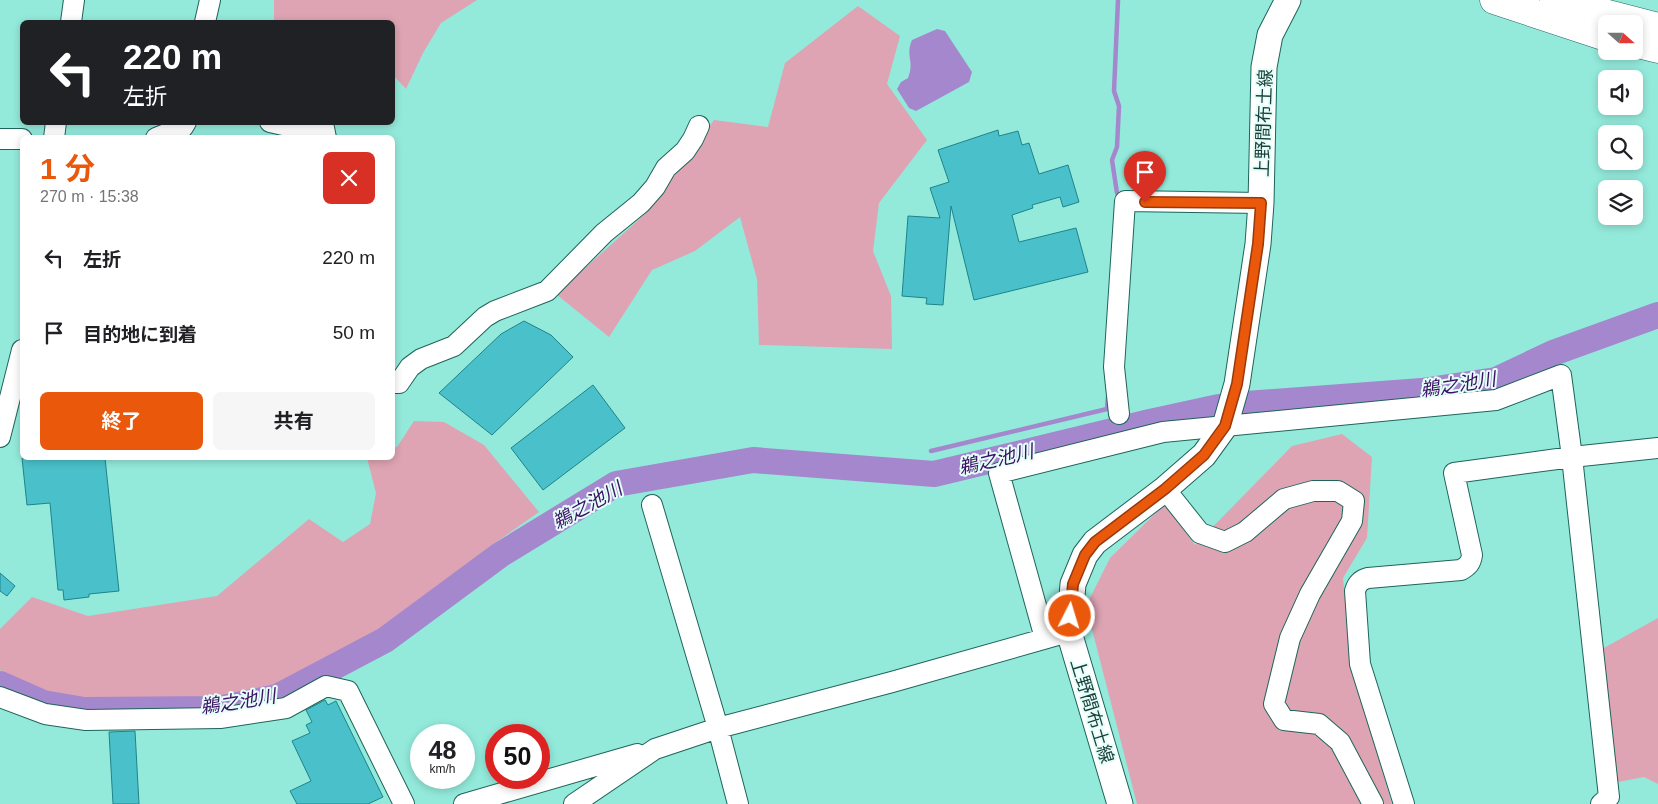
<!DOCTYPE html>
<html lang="ja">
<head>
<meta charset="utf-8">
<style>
  :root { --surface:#fff; --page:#f6f6f6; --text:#202124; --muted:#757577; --accent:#ea580c }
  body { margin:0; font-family:Arial,"Noto Sans JP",sans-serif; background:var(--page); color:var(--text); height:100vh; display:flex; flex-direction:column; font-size:19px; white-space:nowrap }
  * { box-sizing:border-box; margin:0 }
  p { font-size:16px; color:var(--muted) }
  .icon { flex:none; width:28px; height:28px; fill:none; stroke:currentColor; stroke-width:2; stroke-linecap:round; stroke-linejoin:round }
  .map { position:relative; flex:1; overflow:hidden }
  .details { position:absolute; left:20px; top:135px; width:375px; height:325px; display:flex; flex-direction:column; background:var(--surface); border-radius:8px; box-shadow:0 2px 8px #0003 }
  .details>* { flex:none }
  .banner { position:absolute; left:20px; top:20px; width:375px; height:105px; border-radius:8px; box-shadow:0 2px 8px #0003; background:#202124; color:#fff; overflow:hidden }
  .needle { width:32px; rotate:111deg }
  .fabs { position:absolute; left:1598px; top:15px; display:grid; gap:10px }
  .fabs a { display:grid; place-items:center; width:45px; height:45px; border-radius:8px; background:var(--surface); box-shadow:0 2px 8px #0003; font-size:25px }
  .speed { position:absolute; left:410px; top:724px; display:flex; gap:10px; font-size:25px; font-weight:700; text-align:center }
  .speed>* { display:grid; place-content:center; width:65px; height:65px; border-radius:50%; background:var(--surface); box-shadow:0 2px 8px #0003; line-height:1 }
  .speed small { font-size:12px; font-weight:400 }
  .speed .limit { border:8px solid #d22; background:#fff; color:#111 }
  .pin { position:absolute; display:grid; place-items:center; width:42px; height:42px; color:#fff; margin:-51px -21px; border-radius:50% 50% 50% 0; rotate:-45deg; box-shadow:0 0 5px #0007 }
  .pin .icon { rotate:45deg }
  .me { position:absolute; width:55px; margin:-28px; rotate:5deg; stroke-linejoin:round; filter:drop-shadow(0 0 4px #0008) }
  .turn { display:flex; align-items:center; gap:18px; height:105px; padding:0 20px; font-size:22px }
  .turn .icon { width:65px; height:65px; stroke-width:2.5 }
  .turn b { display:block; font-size:35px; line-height:42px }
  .round { display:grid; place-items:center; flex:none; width:52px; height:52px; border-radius:8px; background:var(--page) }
  .headline { display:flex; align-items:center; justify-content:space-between; height:85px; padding:0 20px }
  h1 { font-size:30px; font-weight:700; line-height:38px; color:var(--accent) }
  .action { display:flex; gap:10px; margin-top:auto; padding:10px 20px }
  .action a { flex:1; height:58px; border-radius:8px; background:var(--accent); color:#fff; font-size:20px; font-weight:700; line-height:58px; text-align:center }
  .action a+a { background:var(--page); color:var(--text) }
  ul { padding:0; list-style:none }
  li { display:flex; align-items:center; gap:15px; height:75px; padding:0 20px }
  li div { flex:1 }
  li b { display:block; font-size:19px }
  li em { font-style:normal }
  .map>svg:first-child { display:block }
</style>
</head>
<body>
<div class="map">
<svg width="1658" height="804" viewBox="0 0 1658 804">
  <rect width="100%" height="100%" fill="#93eadb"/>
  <!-- green -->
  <path fill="#dea4b3" d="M274,0H477L441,23L423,53L406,89L393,75L392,22H274Z
    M858,6L900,36L887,84L927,140L879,203L873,251L891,296L892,349L759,345L757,279L740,217L695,251L652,270L609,337L556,294L644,215L714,120L768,127L785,63Z
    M414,421L444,422L484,445L539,512L485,550L382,634L328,664L272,691L215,700L90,701L42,697L0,670V629L32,597L88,616L217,596L309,519L343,542L370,524L376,493L367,458H392L393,448L397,447Z
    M1342,434L1372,457L1367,538L1343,578L1352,668L1392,804H1137L1086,606L1110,558L1165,504L1195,545L1292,446Z
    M1658,618V784L1644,777L1618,782L1602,649Z"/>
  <!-- water -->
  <path fill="#a487cd" d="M937,29L945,31L972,72L969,82L916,111L909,108L897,89L901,82L908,78C915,61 905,56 912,40Z"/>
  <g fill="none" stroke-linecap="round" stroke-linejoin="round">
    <!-- stream -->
    <path stroke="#a487cd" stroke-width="4.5" d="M1117,193L1112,160L1117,147L1119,106L1114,91L1118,0
      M931,451L1107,409L1108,397"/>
    <!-- river -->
    <path stroke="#a487cd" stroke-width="26" d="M1246,404L1422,391L1496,380L1553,353L1658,315
      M0,684L43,703L84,710L218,709L277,697L385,640L500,555L616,484L753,460L934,474L1150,422L1219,407"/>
  </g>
  <!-- building -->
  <path fill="#4ac1ca" stroke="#1f838a" d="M998,130L999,136L1018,131L1022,145L1029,143L1039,174L1068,165L1079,202L1063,207L1060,197L1032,205L1033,208L1012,215L1019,242L1076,228L1088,272L974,300L951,206L943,305L926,304L927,298L902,296L908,216L940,218L930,188L949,182L938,150Z
    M524,321L551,335L573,357L492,435L439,393L501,334Z
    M593,385L625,428L543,490L511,448Z
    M22,458H105L119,591L89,594V597L64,600L63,590H58L50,503L27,505Z
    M0,573L15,586L7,596L0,591Z
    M325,700L328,705L336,701L383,797L368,804H297L290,791L311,781L292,741L310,733L306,725L312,722L306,710Z
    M135,731L139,804H113L109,732Z"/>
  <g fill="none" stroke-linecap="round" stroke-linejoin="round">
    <defs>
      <path id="minor" d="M71,22L74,0
        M205,22L210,0
        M270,122L305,130L324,128L326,138
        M54,138L56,122
        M156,138L183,127L186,122
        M0,139H22
        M392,383H399L410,367L421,359L454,346L485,317L495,311L547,291L604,233L641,203L655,187L666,168L685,151L693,139L699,126
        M1119,414L1114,367L1125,201L1261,203
        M0,437L22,350
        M1165,489L1200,533L1225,542L1245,532L1284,499L1313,491H1338L1354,501L1352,521L1310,594L1290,638L1274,704L1284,720L1319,724L1340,742L1373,804
        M652,505L718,728L738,804
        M1045,638L999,473L1163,432L1496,400L1561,375L1572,457L1609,797L1601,804
        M0,697L45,714L86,720L220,718L286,708L326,686L348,691L404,804
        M464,804L637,754
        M574,804L655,749L718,728L892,682L1058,635
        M1404,804L1360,664L1355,591C1357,584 1360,580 1368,578L1461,570C1468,566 1471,563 1472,555L1454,473L1572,457L1658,448"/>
      <path id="major" d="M1120,804L1069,632L1073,584L1085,555L1095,542L1165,489L1204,455L1225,426L1237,384L1258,244L1261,203L1264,67L1270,35L1288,0"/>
      <path id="highway" d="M1494,0L1606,37
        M1554,0L1658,27
        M1634,43L1658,49"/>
    </defs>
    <!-- minor casing -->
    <use href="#minor" stroke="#1e645a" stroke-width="22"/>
    <!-- major casing -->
    <use href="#major" stroke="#1e645a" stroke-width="27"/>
    <!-- highway casing -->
    <use href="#highway" stroke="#1e645a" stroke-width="29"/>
    <!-- minor -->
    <use href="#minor" stroke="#fff" stroke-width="20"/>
    <!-- major -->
    <use href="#major" stroke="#fff" stroke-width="25"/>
    <!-- highway -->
    <use href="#highway" stroke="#fff" stroke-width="28"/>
  </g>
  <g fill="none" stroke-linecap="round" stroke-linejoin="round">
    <defs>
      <path id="route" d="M1070,616L1073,584L1085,555L1095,542L1165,489L1204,455L1225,426L1237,384L1258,244L1261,203L1145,202"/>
    </defs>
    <!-- route casing -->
    <use href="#route" stroke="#983908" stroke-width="12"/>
    <!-- route -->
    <use href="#route" stroke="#ea580c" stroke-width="9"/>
  </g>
  <g text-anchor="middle" stroke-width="4" stroke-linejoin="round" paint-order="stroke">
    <!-- street labels -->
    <g font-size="18" fill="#1a3f3a" stroke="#e5fef9">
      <text transform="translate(1264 123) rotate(-88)" y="6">上野間布土線</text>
      <text transform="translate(1092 711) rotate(73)" y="6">上野間布土線</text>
    </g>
    <!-- water labels -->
    <g font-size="19" font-style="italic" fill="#3c1164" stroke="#e5fef9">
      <text transform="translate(1458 384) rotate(-9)" y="7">鵜之池川</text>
      <text transform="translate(996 459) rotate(-13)" y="7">鵜之池川</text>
      <text transform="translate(587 505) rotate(-29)" y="7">鵜之池川</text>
      <text transform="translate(238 701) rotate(-9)" y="7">鵜之池川</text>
    </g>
  </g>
</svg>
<div class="fabs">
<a><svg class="needle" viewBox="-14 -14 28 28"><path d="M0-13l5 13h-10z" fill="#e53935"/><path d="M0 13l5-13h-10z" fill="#757577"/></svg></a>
<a><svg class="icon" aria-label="sound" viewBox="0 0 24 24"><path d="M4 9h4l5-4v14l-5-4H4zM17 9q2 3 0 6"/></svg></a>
<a><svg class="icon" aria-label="search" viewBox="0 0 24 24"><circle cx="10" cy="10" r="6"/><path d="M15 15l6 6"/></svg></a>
<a><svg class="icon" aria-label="layers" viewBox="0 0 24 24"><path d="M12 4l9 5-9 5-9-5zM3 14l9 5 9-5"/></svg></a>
</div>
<div class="speed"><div>48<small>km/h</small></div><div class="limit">50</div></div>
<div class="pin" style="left:1145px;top:202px;background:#d93025"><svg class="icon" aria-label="arrive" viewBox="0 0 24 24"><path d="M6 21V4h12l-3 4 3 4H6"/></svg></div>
<svg class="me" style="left:1070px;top:616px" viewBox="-20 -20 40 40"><circle r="17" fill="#ea580c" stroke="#fff" stroke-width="3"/><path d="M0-11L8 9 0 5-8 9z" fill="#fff"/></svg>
<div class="banner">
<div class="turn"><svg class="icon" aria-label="left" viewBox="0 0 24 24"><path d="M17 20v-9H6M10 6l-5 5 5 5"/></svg><div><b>220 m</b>左折</div></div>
</div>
<section class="details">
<div class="headline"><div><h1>1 分</h1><p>270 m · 15:38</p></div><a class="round" style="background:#d93025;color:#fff"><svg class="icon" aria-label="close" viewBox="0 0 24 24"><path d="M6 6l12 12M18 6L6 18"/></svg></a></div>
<ul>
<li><svg class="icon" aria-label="left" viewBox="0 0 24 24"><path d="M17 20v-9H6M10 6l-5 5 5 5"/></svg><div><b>左折</b></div><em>220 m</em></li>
<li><svg class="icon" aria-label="arrive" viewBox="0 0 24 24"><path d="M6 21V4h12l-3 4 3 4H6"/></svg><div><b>目的地に到着</b></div><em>50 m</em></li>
</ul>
<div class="action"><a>終了</a><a>共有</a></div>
</section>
</div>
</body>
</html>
